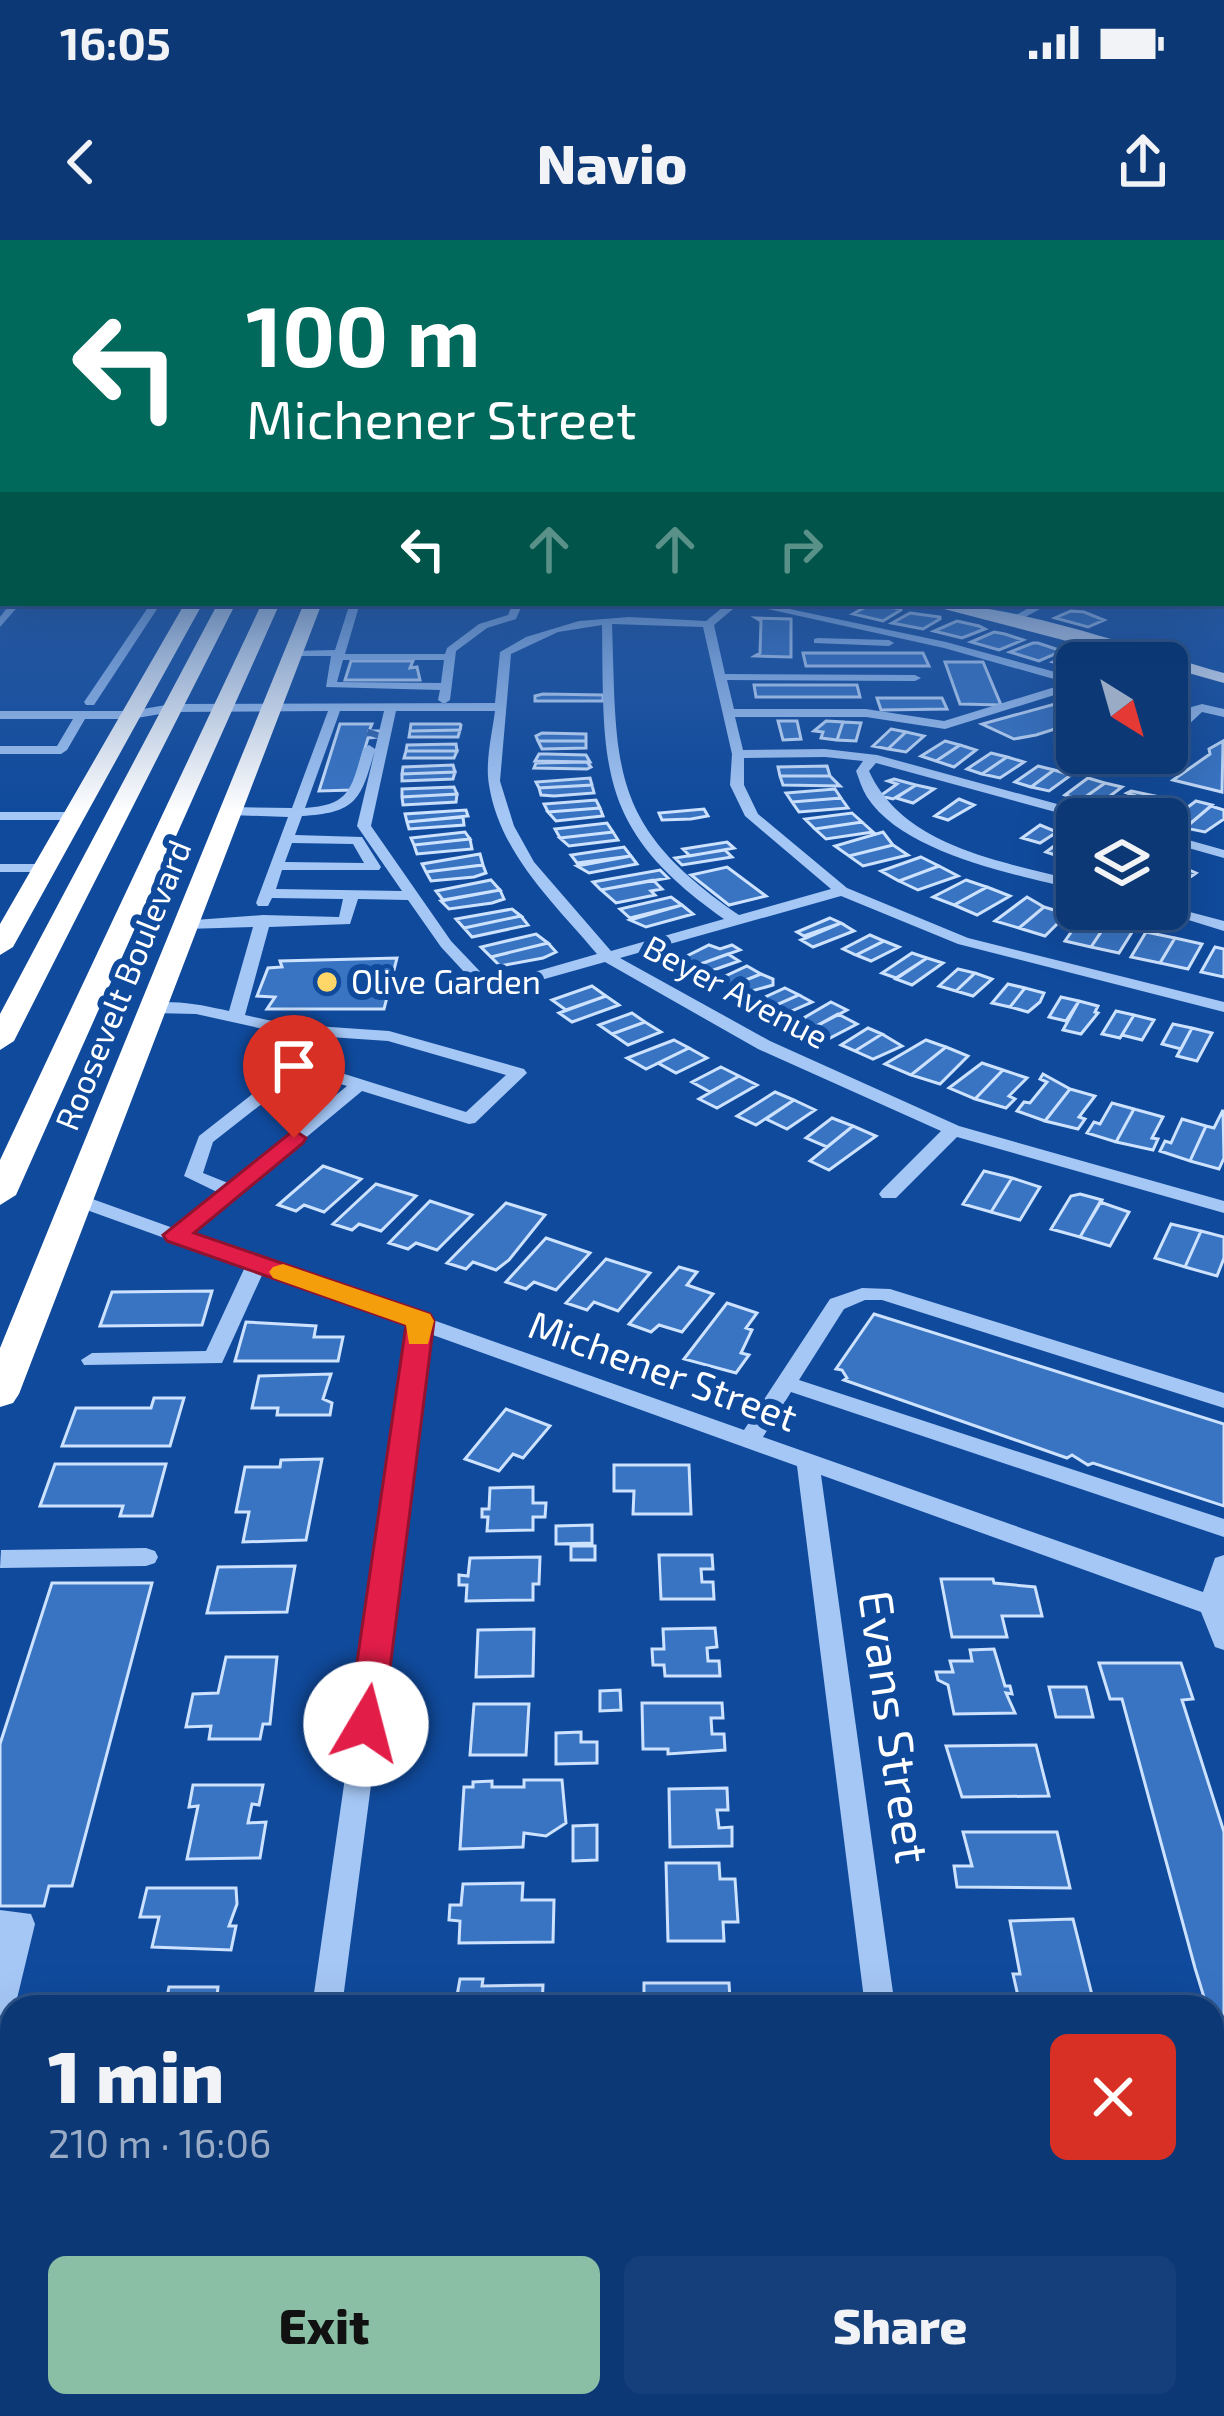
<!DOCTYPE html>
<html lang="en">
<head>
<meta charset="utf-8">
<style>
  :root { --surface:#0c3875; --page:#153f7a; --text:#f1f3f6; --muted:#9aacc5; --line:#2c5287; --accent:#8abfa5 }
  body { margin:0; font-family:"Exo 2",sans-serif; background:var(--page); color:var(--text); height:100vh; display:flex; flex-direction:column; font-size:45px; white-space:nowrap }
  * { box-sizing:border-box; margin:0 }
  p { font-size:39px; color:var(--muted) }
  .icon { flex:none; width:66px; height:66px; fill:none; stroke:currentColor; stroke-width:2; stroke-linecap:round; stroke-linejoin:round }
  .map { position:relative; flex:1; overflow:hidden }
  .side { position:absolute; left:0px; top:1755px; width:1224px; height:423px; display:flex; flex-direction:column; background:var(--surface); border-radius:36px 36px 0 0; box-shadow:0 12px 48px #0002,0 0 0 3px var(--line) }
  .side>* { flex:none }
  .top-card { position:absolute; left:0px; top:0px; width:1224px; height:366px; box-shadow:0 12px 48px #0002,0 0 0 3px var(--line); background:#00695c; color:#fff; overflow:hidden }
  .needle { width:78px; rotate:143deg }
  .fabs { position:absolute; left:1056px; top:402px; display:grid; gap:24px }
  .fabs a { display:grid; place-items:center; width:132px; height:132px; border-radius:18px; background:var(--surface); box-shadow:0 12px 48px #0002,0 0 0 3px var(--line); font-size:60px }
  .pin { position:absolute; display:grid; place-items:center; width:102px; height:102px; color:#fff; margin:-123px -51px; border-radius:50% 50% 50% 0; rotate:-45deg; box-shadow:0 0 12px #0007 }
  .pin .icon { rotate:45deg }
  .me { position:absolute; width:132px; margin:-66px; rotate:8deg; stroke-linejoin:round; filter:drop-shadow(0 0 9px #0008) }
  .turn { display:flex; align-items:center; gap:42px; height:252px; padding:0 48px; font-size:54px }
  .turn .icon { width:156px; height:156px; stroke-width:2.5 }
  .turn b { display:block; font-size:84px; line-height:102px }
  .lanes { display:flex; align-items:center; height:114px; padding:0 48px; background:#0003; justify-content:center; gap:60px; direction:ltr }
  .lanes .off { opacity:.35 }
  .round { display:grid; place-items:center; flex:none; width:126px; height:126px; border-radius:18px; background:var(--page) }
  .overview { display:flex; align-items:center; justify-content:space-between; height:204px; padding:0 48px }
  h1 { font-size:72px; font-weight:800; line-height:90px }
  .button { display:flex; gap:24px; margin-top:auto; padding:24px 48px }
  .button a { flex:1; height:138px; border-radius:18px; background:var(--accent); color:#111; font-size:48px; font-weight:800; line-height:138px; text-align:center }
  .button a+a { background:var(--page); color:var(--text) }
  .status { display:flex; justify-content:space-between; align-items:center; height:84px; padding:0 60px; background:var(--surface); direction:ltr }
  .status svg { height:33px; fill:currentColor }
  header { display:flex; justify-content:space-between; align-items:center; height:156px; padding:0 48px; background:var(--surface); font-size:54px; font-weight:800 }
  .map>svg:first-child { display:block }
</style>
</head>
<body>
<div class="status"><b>16:05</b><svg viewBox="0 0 49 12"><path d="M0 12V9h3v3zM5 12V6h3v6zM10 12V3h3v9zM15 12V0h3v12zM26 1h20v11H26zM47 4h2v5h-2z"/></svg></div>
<header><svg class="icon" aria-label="back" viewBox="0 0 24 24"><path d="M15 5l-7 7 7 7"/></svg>Navio<svg class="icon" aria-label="share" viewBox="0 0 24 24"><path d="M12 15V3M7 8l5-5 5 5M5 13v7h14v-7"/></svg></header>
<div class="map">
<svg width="1224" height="2176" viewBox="0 0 1224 2176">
  <rect width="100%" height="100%" fill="#104a9c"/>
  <!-- building -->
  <path fill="#3974c3" stroke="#cde2fe" stroke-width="3" d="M871,364L901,369V370L883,381L853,374Z
    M1071,371L1084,372L1104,380L1088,387L1055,378Z
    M910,373L940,377V379L923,389L892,383Z
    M756,378L791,379V417L755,416L760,413L761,381Z
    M957,381L979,386L985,389L962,398L934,391Z
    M994,392L1005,394L1023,400L999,410L971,402Z
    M1033,403H1038L1062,411L1039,421L1010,412Z
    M1076,412L1088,414L1106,421L1077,423V429L1053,422Z
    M803,413H923L929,426H806Z
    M351,421H413L410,428L417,427L420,440H345Z
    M945,422H983L1001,465L960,464Z
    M754,445H857L860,457H756Z
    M603,455V461H535V456L543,454Z
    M877,458H942L947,469L881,470Z
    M1077,458V482L1036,495L1014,499L982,484Z
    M778,481H797L801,499L783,500Z
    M826,481L843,482L837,500L821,498L823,492L814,491Z
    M843,482L861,483L856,501L837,500Z
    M340,484H372L369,491H380L378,497L368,498L353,550L319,551Z
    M411,484H460L461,485L460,490L410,491Z
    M891,489L906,492L888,509L873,506Z
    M460,490L458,497H409L410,491Z
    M906,492L924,496L906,512L888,509Z
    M542,493L586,494V501H538L536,496Z
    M538,501H586V508L542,509Z
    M945,501L960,505L936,521L921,516Z
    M1077,501V513L1162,516L1142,531L1065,510Z
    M1223,501L1222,552L1173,540L1210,514L1209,509Z
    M456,504L457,511H406L407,505Z
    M960,505L976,510L954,527L936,521Z
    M406,511H457L454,518H404Z
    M991,513L1007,517L982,534L967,529Z
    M547,514L586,515L590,522L535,521L539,514Z
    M1007,517L1024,522L1000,538L982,534Z
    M587,522L591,527L587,529L534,528L536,523Z
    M453,525L455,532L402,534L403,527Z
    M827,526L830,536H780L778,527Z
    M1038,526L1054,530L1031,547L1015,542Z
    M1054,530L1071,535L1049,551L1031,547Z
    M455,532L453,539L402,541V534Z
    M780,536H830L840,546L783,545Z
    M590,538L592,545L539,548L536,542Z
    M1088,538L1105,543L1081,560L1065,555Z
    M894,539L916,545L893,559L880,556L897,544L888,541Z
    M1105,543L1122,547L1098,565L1081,560Z
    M592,545L594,553L554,556L541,555L539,548Z
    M916,545L934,549L913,563L896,558Z
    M454,547L457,554L402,557V549Z
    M835,549L841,558L792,562L786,553Z
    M1131,551L1155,556L1130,575L1119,572L1115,565L1133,555L1127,553Z
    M457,554L456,562L403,565L402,557Z
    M1155,556L1173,561L1152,578L1132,574Z
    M841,558L848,568L799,572L792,562Z
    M959,559L974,565L948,580L935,576Z
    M596,560L600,568L548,572L544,564Z
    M1196,561L1212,565L1185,588L1168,582Z
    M1211,566L1224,570V579L1205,592L1185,588Z
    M600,568L603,576L556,581L548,572Z
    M704,569L708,576L691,579L662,580L659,573Z
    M466,570L468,576L407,582L405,574Z
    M852,573L862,582L815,589L805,579Z
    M463,577L464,585L409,589L407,582Z
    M862,582L873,592L826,599L815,589Z
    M607,583L613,592L560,598L555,589Z
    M1040,585L1057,592L1040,603L1022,598Z
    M465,592L470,599L414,605L411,598Z
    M613,592L618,600L569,606L560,598Z
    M883,592L893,605L849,616L835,606Z
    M1069,595L1077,598V605L1061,617L1046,612Z
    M470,599L472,609L417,614L414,605Z
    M727,602L734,608L690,616L683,609Z
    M893,605L908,615L863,626L849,616Z
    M624,607L631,616L577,623L571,615Z
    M725,610L732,617L682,625L675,618Z
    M480,614L483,625L426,632L422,624Z
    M631,616L637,624L589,633L577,626Z
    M921,617L939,626L899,641L881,631Z
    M483,625L486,633L474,637L431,641L426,632Z
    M939,626L958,636L918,650L899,641Z
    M1180,626L1196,633L1173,649L1167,647V637Z
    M727,627L766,656L729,665L691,635Z
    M660,630L668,638L601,650L593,642Z
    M491,640L500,650L443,660L436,651Z
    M653,640L662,649L651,651L655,655L616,663L601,650Z
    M966,640L987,647L954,665L933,657Z
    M987,647L1010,656L977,675L954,665Z
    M500,650L504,659L492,663L449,669L441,661Z
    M671,657L682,665L630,678L620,669Z
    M1027,657L1044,667L1019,688L995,681Z
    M682,665L693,674L646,687L630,680Z
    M1060,665L1073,668L1045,696L1019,688L1044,667L1054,670Z
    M512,669L521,676L464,688L456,679Z
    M521,676L528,685L472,697L464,688Z
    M830,678L841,683L804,696L797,692Z
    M1081,678L1107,683L1091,707L1065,701Z
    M841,683L854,691L813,707L801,700Z
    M1107,683L1134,689L1119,713L1091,707Z
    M1146,692L1175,698L1160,723L1131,717Z
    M536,694L548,703L491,717L481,707Z
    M870,695L884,701L856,715L843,709Z
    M1175,698L1202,704L1188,729L1160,723Z
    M884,701L899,707L871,721L856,715Z
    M548,703L556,712L543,718L500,726L491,717Z
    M709,705L720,709L732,705L740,710L695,726L683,718Z
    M1215,707L1224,709V737L1201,732Z
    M912,713L927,718L896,738L882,733Z
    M728,714L739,721L705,733L695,726Z
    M397,718L384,769H267L275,757L257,756L268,728L282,727L280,721Z
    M927,718L943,723L912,745L896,739Z
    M747,726L761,734L728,747L717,740Z
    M958,729L975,733L956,751L939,746Z
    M975,733L992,739L973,756L956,751Z
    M761,734L773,739V745L741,754L728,747Z
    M1008,744L1025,748L1010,767L992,763Z
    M592,746L606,756L566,770L552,760Z
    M785,748L799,755L767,769L754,762Z
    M1025,748L1044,753L1040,762L1028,772L1010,767Z
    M799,755L812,762L780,776L767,769Z
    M606,756L619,765L572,782L559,773Z
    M1061,757L1079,761L1066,781L1049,777Z
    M1079,761L1098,766L1095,772L1098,773L1081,794L1063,790Z
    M831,762L847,770L809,790L795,783Z
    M1116,771L1134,775L1120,798L1102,794Z
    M632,773L645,782L612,794L599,785Z
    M838,774L857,784L830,798L809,790Z
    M1134,775L1154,780L1142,800L1122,795Z
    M645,782L661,792L628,805L612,794Z
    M1173,784L1192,788L1181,809L1162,804Z
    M868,788L882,794L855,811L841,805Z
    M1192,788L1212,793L1197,821L1177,816Z
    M882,794L902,806L873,819L855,811Z
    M674,800L689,808L646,829L627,818Z
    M926,800L946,807L911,835L885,824Z
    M946,807L968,816L940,844L911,835Z
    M689,808L707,818L676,833L658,823Z
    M982,823L1003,830L975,859L949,848Z
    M721,827L739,836L710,852L692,842Z
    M1003,830L1027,838L1009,856L1015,859L1006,868L975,859Z
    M1043,834L1070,849L1045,881L1017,871L1024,862L1030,863L1047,842L1040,839Z
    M739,836L757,845L717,868L699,859Z
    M1070,849L1095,856L1079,877L1085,879L1078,889L1045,881Z
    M775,852L794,860L756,885L737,876Z
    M794,860L815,870L787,889L766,879Z
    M1112,863L1134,869L1116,902L1087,893L1094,882L1100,884Z
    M1134,869L1163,877L1152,898L1158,899L1153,910L1116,902Z
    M1223,870L1224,918L1219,929L1190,921L1206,886L1214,888Z
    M832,878L853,886L827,907L806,898Z
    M1182,879L1206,886L1190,921L1160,911L1165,901L1171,903Z
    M853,886L876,896L829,930L810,921Z
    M323,926L361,939L324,972L304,965L296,971L278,965Z
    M984,931L1012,938L991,972L963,964Z
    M1012,938L1040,947L1020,980L991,972Z
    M376,944L416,956L381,991L359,984L352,990L333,984Z
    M1080,954L1102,960L1080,997L1051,989L1071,956Z
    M430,961L472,975L437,1010L416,1003L408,1009L389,1003Z
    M1100,962L1129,972L1110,1006L1080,997Z
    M506,963L545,975L509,1020L496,1030L473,1022L466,1029L447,1023Z
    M1171,984L1201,991L1185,1027L1155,1018Z
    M1201,991L1224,997V1018L1217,1036L1185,1027Z
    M546,998L590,1013L556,1050L534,1042L526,1049L506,1042Z
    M606,1019L650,1033L618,1071L594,1062L587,1070L566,1063Z
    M679,1027L697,1032L687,1045L713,1054L682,1092L659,1085L651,1092L629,1084Z
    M212,1051L202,1085L100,1086L112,1052Z
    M727,1063L757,1073L746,1088L752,1090L741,1113L749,1115L736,1133L684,1119Z
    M874,1074L1224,1184V1266L1093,1223L1088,1225L1072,1215L1067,1218L844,1140L847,1138L842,1130L836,1129Z
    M246,1082L316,1086L314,1097H343L338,1121H235Z
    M331,1134L323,1159L332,1163L330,1175H277L278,1168H252L259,1136Z
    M154,1158H184L170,1206H62L76,1168H151Z
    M506,1169L550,1186L523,1218L513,1214L499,1231L465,1219Z
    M322,1219L306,1300L243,1302L249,1272H236L245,1227H280L281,1220Z
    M55,1224H166L152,1276H120L123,1266H40Z
    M614,1225H689L691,1274H633L634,1251H614Z
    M533,1247V1263H546L545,1277H533V1290L487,1291L488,1277H482V1269H489L490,1248Z
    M592,1285V1303L556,1304V1286Z
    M571,1306H595V1320H571Z
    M659,1315H712L713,1329H701L702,1342H713L714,1359H661Z
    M540,1317L539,1344H533V1360L466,1361L467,1345H459V1335L468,1336L470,1318Z
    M295,1326L287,1372L207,1373L218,1327Z
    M941,1339H993L994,1343L1035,1347L1042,1376H1002L1007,1397H952Z
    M52,1343H152L72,1646H49L44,1666H0V1504Z
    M715,1388L717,1407L707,1408L708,1421H719L720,1436H665L664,1425H653L652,1409H664L663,1389Z
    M534,1389L533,1436L476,1437L478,1390Z
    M994,1409L1005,1446H1010L1012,1454L1006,1453L1015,1473L954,1474L948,1445L938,1440L936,1432H953L950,1421H972L970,1410Z
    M226,1417H277L270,1484H263L260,1499H209L211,1486L186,1487L193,1454L218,1453Z
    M1099,1423H1181L1193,1459L1182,1460L1224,1592V1825L1212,1767H1207L1195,1728L1122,1459H1110Z
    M1049,1447H1086L1093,1477H1056Z
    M620,1450L621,1470L600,1471V1451Z
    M642,1463H722L723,1478H711L712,1494H724L725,1510L668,1514V1509H643Z
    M474,1464H529L526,1515H470Z
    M581,1492V1502H597V1523L556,1524V1493Z
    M1036,1505L1049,1556L962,1557L946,1506Z
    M524,1540H562L566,1583L546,1596L524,1593L523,1607L460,1609L464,1547H473V1542L492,1541V1547H524Z
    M193,1545H263L259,1565L252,1564L248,1583L266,1582L260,1618L187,1619L198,1566L189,1567Z
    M727,1548L728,1570H717L719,1588L732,1587V1606L670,1607L669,1549Z
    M597,1585V1620L573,1621V1586Z
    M963,1592H1057L1070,1648L957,1647L954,1626H972Z
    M666,1623H719L720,1639H735L738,1682H723L724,1701H668Z
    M523,1643L522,1660H554L553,1702L459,1703L460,1681L449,1680L450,1665H461L463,1644Z
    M147,1648H236L237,1664L229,1686H236L231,1710L152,1707L159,1677H140Z
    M1073,1679L1092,1755H1076L1077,1761H1068L1065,1755L1018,1756L1013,1734H1020L1010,1681Z
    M460,1739H483L482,1746L543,1745L542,1767H455Z
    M644,1743H729L730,1759L744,1760L745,1767H644Z
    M169,1747H218L216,1767H165Z
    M1212,2064L1224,2095V2176H1198L1195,2166H1212Z
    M42,2166H169V2172L177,2174L40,2176Z
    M414,2166H535V2170L510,2169L509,2176H413Z
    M687,2166H777L778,2176H688Z
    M1063,2166H1129L1132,2176H1065Z"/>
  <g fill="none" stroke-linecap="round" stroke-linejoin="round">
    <!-- minor-tunnel -->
    <path stroke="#3465ab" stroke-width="14" stroke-dasharray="14 6" stroke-linecap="butt" d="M373,497L375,491"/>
    <!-- minor -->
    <path fill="#a5c7f5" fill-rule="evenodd" d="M1221,292L1224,293V301L1221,300Z
      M11,363H21L0,387V377Z
      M151,363H161L94,465H86L84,462Z
      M350,363H360L345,414H445L447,408L479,384L508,375L513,363H523L516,379L487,388L456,411L450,460L444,464L438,460L440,450L326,447L331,416H289L287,414L293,411L335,410ZM343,420H444L441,443L337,442Z
      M728,363H740L714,385L725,434L915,435L921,438L915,441L727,440L734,469H866L944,481L1068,443L944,408L741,363H761L946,402L1077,438V448L945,489L866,477H735L743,510L825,509L877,515L1101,576L1103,579H1081L876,523L869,531C904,608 1003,621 1077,641V650C1015,634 904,614 867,557C862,549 859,539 856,531L863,521L825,517L744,518V545L758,574L847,648L968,698L1224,762V772L958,704L841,656L620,718L770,801L959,886L1224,961V973L957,897L896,958H882L879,954L882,950L941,891L758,809L605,722L495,753L459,759V753L478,747L441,707L408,660L358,659L350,684L269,687L245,775L286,784L389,791L524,829L527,833L475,883L469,884L362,851L190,994L744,1190L830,1059L862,1048L890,1049L1224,1153V1168L882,1060H865L844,1069L799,1140L1224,1279V1297L791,1152L763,1197L1203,1352L1215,1318L1224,1315V1410L1215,1407L1201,1372L821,1235L895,1767H865L797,1226L430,1094L342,1767H312L410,1086L263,1033L222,1123L84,1125L81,1120L92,1113L206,1111L245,1027L70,964L67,960L70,956H84L173,988L217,952L184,936L199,896L259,849L275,803H287V816L466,872L506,835L388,801L286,794L196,774L152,773L144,768C167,756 204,766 229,771L253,687L186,689L178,684L181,681L263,675L339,677L343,659L272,658L268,666H258L256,663L288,577L231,575L224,571L231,567L292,568L328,471L172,472L131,479H85L67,510L61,514H0V506H57L73,479H0V471H131L172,464L495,463L500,412L526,397L579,381L629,377L706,381ZM612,384L703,387L732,514L730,545L745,576L831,649L739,675C608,585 617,529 612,384ZM602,385C604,528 596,589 724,679L611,711L534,622L514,586L500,541L511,414L558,392ZM340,471H384L375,509L369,505L363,509C351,548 351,565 305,568ZM396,471H495C492,494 485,522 489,545C500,614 554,663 597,714L492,744L451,701L371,586ZM375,510L357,586L402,651L276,649L282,630H379L381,627L362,597L295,595L302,576C357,573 361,559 375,510ZM292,603L353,604L364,623L285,622ZM283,826L347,846L228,943L203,933L213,902L273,855Z
      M1038,363H1051L1016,382L1007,380Z
      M818,398L889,400L894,403L889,406L814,403V399Z
      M1202,464L1224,469V477L1202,472L1167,505V494L1187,476L1167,482V474Z
      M0,572H74L81,576L74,580H0Z
      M1167,594L1224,610V618L1167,602Z
      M0,624H45L52,628L45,632H0Z
      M1167,666L1224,681V691L1153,669H1167Z
      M146,1308L155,1311L158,1317L155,1323L146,1326L0,1328L1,1310Z
      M0,1670L31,1674L35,1684L15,1767H12L11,1777L0,1782Z
      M254,2166H290L289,2176H253Z
      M916,2166H952L954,2176H918Z"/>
    <!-- major -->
    <path fill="#f2f7ff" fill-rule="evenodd" d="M921,363C1018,363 1130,407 1224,433V443L1167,427V423H1151Z"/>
    <!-- highway -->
    <path fill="#fff" fill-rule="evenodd" d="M185,363H203L13,707L0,715V684Z
      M218,363H236L14,801L0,810V774Z
      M262,363H280L16,955L0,965V920Z
      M304,363H322L19,1154L13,1163L0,1167V1108Z"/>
  </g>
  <!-- sky -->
  <linearGradient id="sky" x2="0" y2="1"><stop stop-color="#092956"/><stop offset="0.47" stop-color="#3160a4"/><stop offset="1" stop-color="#3160a4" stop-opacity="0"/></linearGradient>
  <rect width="1224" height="572" fill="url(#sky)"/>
  <!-- route -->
  <path fill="#e11d48" stroke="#92132f" stroke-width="3" d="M294,890L306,898L303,903L194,993L430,1074L434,1081L383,1484L378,1494L366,1498L353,1494L348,1484L406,1085L167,1001L163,995Z"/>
  <!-- slow -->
  <path fill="#f59e0b" d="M283,1024L430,1074L434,1081L428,1104H409L406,1085L273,1038L269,1032L273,1027Z"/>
  <!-- markers -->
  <circle fill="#ffd768" stroke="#104a9c" stroke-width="4.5" cx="327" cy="742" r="12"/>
  <g text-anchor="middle" stroke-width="12" stroke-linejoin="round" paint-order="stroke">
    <!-- far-poi labels -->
    <g font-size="33" fill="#fff" stroke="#104a9c" text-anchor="start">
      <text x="351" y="754">Olive Garden</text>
    </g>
    <!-- far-street labels -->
    <g font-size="33" fill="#fff" stroke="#104a9c">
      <text transform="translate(123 745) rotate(-68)" y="12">Roosevelt Boulevard</text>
      <text transform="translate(736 752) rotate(28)" y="12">Beyer Avenue</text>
    </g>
    <!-- street labels -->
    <g font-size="39" fill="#fff" stroke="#104a9c">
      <text transform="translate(663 1131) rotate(20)" y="14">Michener Street</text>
    </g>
    <!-- near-street labels -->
    <g font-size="48" fill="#fff" stroke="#104a9c">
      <text transform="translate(894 1487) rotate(82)" y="17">Evans Street</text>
    </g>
  </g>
</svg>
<div class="fabs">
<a><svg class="needle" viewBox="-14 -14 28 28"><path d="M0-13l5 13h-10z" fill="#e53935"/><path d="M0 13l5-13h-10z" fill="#9aacc5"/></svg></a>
<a><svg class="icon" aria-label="layers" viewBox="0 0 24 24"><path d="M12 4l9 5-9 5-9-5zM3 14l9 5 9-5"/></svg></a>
</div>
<div class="pin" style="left:294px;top:898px;background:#d93025"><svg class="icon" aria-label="arrive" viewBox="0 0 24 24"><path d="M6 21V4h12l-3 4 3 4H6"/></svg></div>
<svg class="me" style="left:366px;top:1484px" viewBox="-20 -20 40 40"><circle r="19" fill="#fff"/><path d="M0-13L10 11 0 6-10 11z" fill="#e11d48"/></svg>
<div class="top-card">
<div class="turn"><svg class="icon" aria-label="left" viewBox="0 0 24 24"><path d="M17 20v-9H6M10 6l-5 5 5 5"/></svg><div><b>100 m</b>Michener Street</div></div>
<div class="lanes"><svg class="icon" aria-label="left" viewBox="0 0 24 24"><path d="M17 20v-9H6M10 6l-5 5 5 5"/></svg><svg class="icon off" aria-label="ahead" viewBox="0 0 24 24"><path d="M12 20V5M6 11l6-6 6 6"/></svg><svg class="icon off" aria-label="ahead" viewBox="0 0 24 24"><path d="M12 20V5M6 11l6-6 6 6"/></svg><svg class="icon off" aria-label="right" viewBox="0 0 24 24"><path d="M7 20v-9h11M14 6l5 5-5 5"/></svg></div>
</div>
<section class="side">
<div class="overview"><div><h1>1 min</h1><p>210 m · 16:06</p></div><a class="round" style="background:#d93025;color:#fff"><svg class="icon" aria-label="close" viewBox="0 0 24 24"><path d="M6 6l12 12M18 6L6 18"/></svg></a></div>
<div class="button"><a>Exit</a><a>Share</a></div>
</section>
</div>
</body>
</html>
